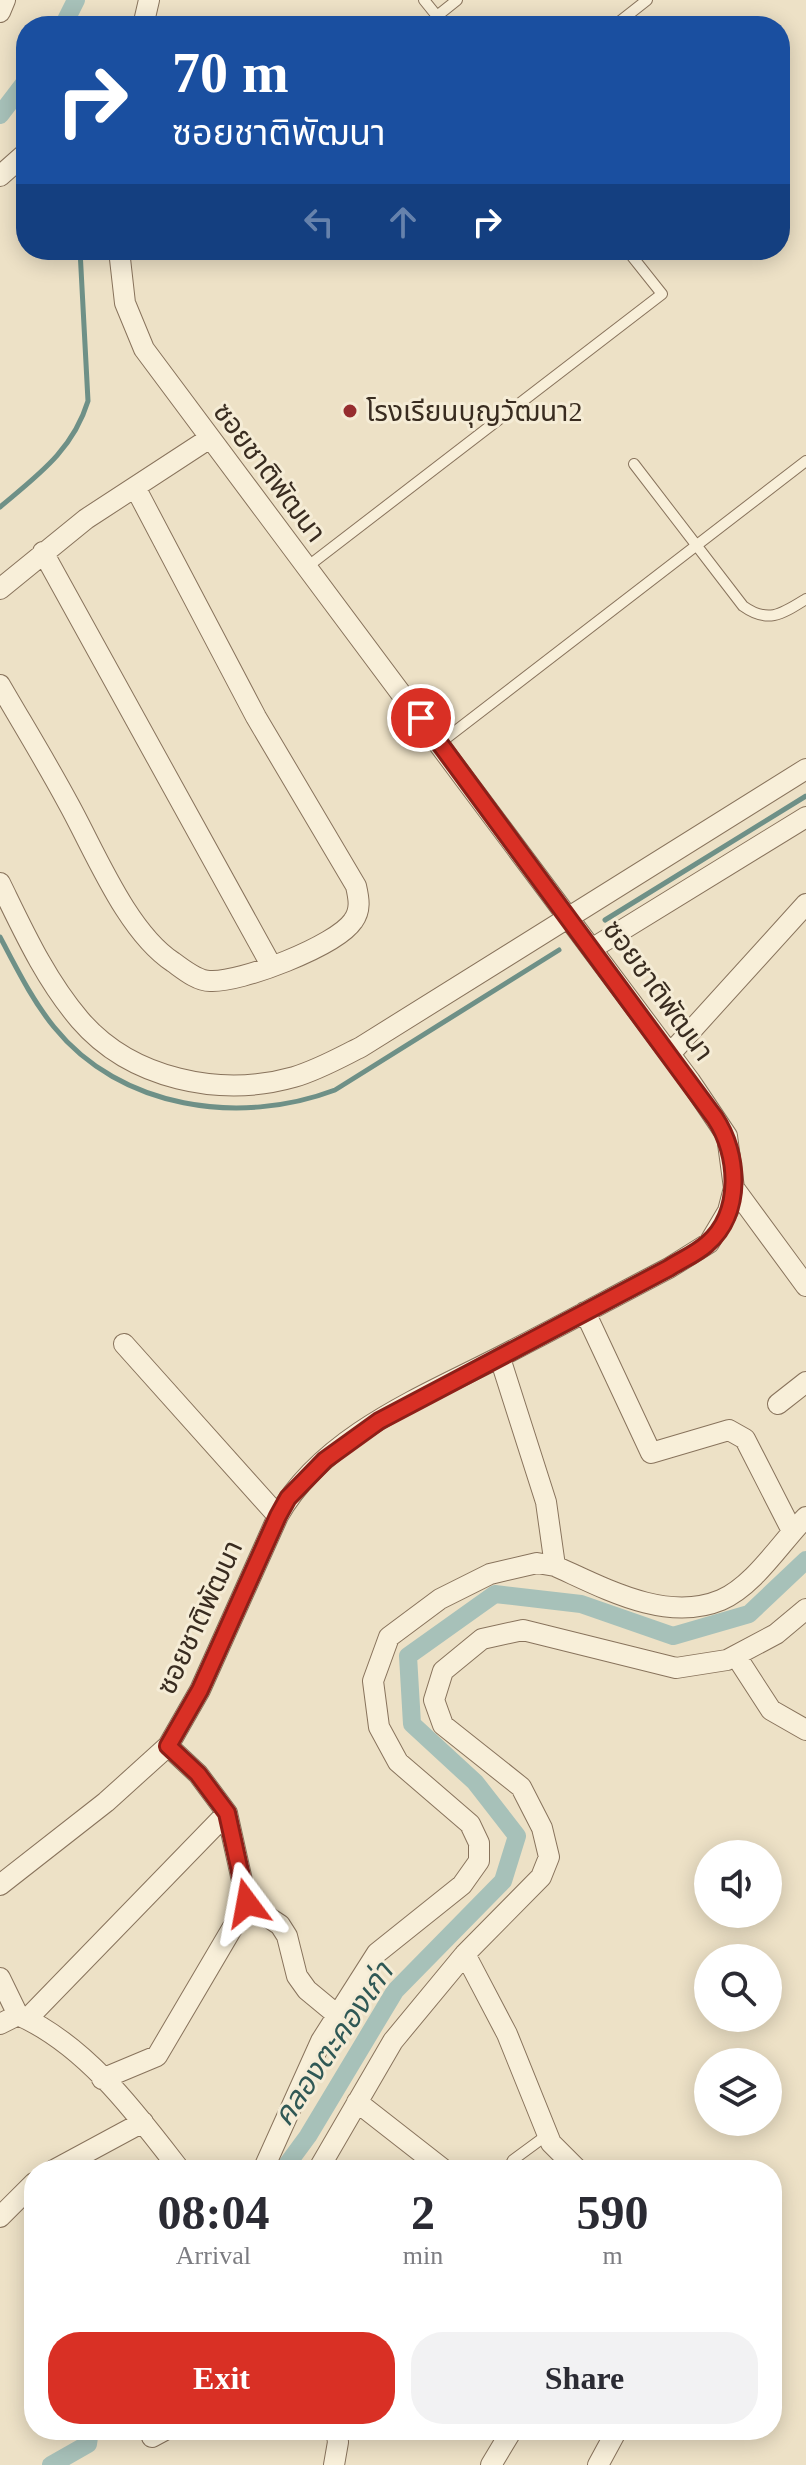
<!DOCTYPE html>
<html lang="en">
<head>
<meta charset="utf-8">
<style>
  :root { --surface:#fff; --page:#f2f2f3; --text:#2b2b33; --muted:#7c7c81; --accent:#d93025 }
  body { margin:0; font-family:"Times New Roman","Noto Sans Thai",serif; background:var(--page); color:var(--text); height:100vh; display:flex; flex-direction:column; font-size:30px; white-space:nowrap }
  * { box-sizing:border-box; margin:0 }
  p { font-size:26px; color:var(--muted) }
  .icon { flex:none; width:44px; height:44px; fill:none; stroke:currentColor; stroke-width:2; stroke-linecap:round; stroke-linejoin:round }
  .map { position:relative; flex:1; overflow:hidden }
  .details { position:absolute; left:24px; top:2160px; width:758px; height:280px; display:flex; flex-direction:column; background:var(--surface); border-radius:32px; box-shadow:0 4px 20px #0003 }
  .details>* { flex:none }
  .guide { position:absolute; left:16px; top:16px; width:774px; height:244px; border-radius:32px; box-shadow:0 4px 20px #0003; background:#1a4fa0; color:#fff; overflow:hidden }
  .buttons { position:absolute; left:694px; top:1840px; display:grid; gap:16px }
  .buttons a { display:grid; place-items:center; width:88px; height:88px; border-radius:50%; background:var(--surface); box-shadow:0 4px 20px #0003; font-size:40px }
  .pin { position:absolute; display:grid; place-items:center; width:68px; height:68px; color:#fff; margin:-34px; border:4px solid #fff; border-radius:50%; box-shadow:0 2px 8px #0007 }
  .me { position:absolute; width:88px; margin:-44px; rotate:347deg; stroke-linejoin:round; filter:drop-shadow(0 0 6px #0008) }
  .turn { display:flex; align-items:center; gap:28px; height:168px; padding:0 24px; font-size:36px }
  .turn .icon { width:104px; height:104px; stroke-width:2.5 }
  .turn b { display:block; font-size:56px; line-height:68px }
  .lanes { display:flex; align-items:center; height:76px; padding:0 24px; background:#0003; justify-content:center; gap:40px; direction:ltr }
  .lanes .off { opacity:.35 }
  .eta { display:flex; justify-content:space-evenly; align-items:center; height:136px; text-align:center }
  .eta b { font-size:48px; font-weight:600; line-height:56px }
  .primary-button { display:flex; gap:16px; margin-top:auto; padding:16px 24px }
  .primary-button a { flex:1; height:92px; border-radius:32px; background:var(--accent); color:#fff; font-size:32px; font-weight:600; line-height:92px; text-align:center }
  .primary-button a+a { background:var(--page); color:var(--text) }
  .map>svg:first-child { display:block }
</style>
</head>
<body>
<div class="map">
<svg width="806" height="2465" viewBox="0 0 806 2465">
  <rect width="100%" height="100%" fill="#ede1c6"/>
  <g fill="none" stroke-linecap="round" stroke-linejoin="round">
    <!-- stream -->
    <path stroke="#6e9087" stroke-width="5" d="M69,18V26
      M0,507C38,475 73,450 88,401L80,250
      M605,920L806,796
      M0,937C16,967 32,1000 54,1027C120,1109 240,1126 335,1090L559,950"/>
    <!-- canal -->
    <path stroke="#a7c1b9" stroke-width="18" d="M63,26L76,0
      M0,115L26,81
      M283,2170L308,2136L395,1991L503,1881L517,1836L475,1782L412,1724L408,1656L495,1594L581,1604L673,1636L749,1614L806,1560
      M51,2465L88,2444L90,2430"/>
    <defs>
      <path id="service" d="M424,0L445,26
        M437,16L457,0
        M614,26L647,0
        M634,464L743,606C768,624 782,614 806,599
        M307,567L662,294L627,250
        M440,743L806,461
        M508,2170L513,2160L547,2135"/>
      <path id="minor" d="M0,12L5,0
        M143,26L149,0
        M0,176L26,153
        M43,552L271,965
        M0,589L86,519L210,438
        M0,685C22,723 46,762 67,801C94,849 126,931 173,962C183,969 197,981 210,981C240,983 336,946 353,921C361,910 359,899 356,886L256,717L135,487
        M0,883C23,930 45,979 80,1020C131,1079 220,1098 294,1077C318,1070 339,1058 361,1047L806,769
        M593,948L806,817
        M670,1054L806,904
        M734,1188L806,1286
        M585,1312L651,1453L729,1430L745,1439L792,1531
        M124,1344L278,1516
        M500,1358L546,1502L555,1566C604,1588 666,1623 721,1600C755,1585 781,1542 806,1517
        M778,1404L806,1382
        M736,1656L771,1710L806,1730
        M0,1885L106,1802L168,1746L200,1690L278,1516C325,1432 432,1393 513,1350C566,1323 617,1295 669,1268L709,1243L728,1211L734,1188L727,1136L690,1081L144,349L125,303L119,250
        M247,1903L280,1925L287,1936L297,1976L307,1990L336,2014
        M465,1954L507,2034L551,2143L578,2170
        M0,1978L18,2015
        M27,2019L227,1813L198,1774L168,1746
        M0,2024L18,2015C86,2045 136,2113 180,2170
        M102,2079L157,2056L247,1903L227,1813
        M357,2102L444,2170
        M54,2170L143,2122
        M263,2170L321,2041L377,1953L462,1885L479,1861V1843L470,1824L398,1762L379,1727L373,1681L389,1637L440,1599L490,1574L537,1563L555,1566
        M318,2170L393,2041L465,1954L541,1877L549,1857L542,1828L521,1787L443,1725L434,1700L443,1671L482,1639L523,1630L676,1668L727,1660L776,1634L806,1609
        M0,2217L34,2183
        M152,2437L165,2430
        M334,2465L338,2442L336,2430
        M491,2465L512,2430
        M598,2465L617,2430"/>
    </defs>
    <!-- service casing -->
    <use href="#service" stroke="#88735c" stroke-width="12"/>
    <!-- minor casing -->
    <use href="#minor" stroke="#88735c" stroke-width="22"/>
    <!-- service -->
    <use href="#service" stroke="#f8efd9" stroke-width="10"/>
    <!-- minor -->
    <use href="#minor" stroke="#f8efd9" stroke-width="20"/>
  </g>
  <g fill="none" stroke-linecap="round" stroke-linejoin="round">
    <defs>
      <path id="route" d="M247,1903L227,1813L198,1774L168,1746L200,1690L278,1516L288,1498L325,1460L379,1421L669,1268C681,1260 696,1254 707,1244C743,1213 739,1154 715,1118L421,718"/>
    </defs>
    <!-- route casing -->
    <use href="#route" stroke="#8d1f18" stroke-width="20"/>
    <!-- route -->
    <use href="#route" stroke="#d93025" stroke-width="14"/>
  </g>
  <!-- markers -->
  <circle fill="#962d2f" stroke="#f5ecd6" stroke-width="3" cx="350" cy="411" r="8"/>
  <g text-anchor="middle" stroke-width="6" stroke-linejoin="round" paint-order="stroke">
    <!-- poi labels -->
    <g font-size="28" fill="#392c20" stroke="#f5ecd6" text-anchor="start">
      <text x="366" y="421">โรงเรียนบุญวัฒนา2</text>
    </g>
    <!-- street labels -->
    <g font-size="28" fill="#392c20" stroke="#f5ecd6">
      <text transform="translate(270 472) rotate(53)" y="10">ซอยชาติพัฒนา</text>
      <text transform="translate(659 990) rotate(54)" y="10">ซอยชาติพัฒนา</text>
      <text transform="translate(199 1617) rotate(-65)" y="10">ซอยชาติพัฒนา</text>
    </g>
    <!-- water labels -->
    <g font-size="30" font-style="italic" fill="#2f5855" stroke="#f5ecd6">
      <text transform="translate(333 2044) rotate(-56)" y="10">คลองตะคองเก่า</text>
    </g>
  </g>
</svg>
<div class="buttons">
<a><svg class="icon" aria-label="sound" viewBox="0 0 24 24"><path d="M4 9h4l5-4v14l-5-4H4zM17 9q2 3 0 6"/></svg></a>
<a><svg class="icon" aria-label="search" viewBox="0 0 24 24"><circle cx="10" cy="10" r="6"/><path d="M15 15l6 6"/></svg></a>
<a><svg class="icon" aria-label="layers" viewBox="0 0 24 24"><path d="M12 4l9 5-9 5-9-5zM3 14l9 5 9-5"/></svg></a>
</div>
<div class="pin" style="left:421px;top:718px;background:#d93025"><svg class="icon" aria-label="arrive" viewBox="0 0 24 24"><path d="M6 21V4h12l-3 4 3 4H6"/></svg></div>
<svg class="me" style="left:247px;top:1903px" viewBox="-20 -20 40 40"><path d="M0-17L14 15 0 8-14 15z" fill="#d93025" stroke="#fff" stroke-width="4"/></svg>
<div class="guide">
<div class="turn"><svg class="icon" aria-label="right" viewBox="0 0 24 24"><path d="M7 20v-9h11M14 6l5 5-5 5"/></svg><div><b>70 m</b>ซอยชาติพัฒนา</div></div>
<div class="lanes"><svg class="icon off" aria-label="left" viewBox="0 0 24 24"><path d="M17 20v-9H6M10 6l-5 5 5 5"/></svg><svg class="icon off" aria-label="ahead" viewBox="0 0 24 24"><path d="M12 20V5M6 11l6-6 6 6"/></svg><svg class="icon" aria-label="right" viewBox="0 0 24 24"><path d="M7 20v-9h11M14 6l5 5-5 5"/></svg></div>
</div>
<section class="details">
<div class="eta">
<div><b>08:04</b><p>Arrival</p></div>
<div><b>2</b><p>min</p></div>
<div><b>590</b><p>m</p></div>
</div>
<div class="primary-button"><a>Exit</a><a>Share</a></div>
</section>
</div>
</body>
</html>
